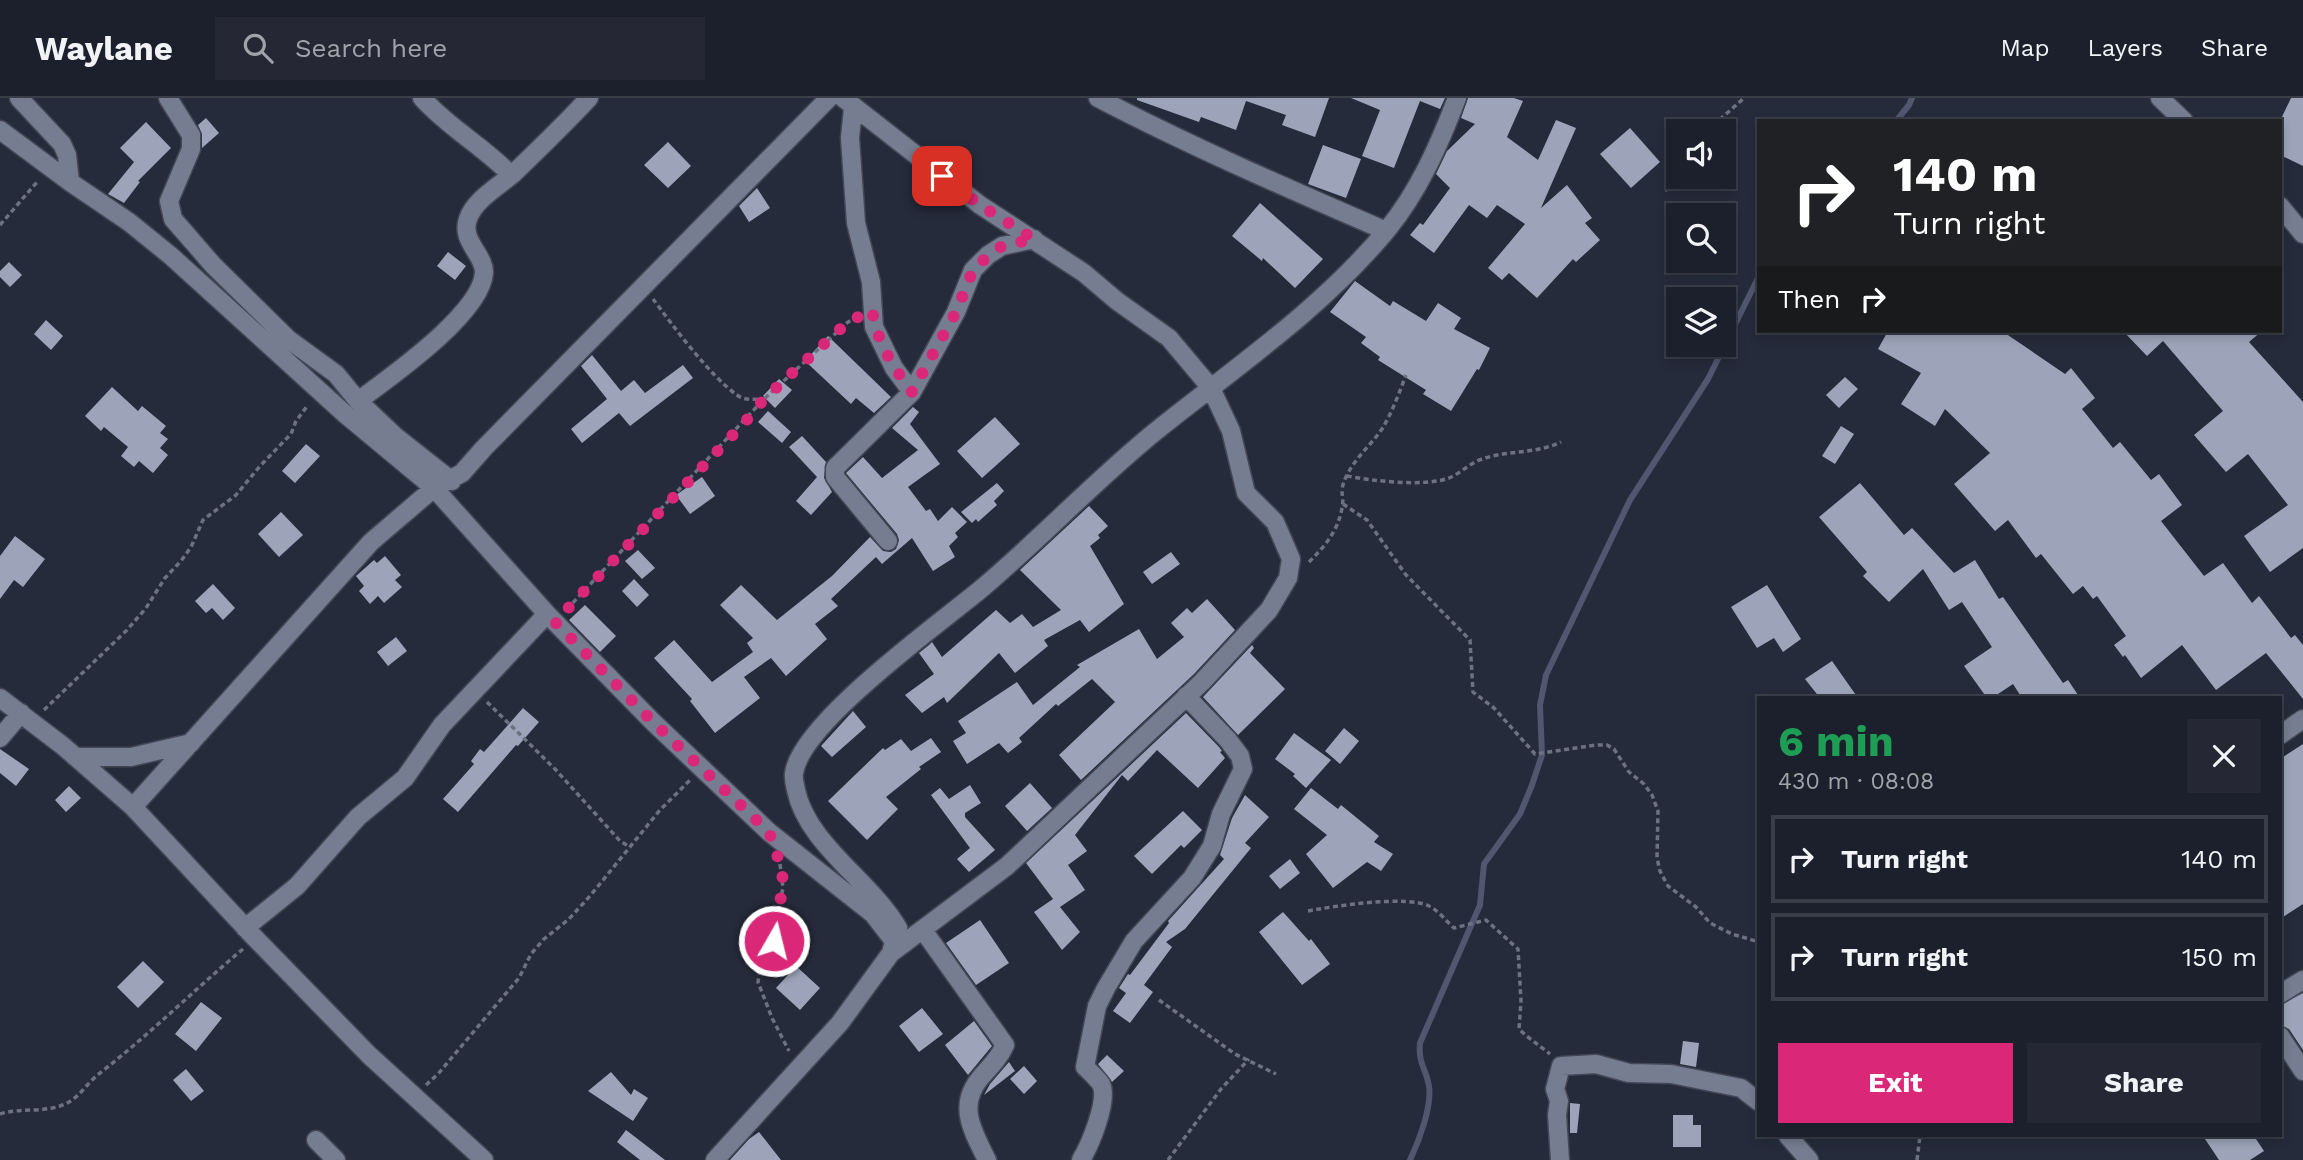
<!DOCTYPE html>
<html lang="en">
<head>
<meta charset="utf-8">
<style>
  :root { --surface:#1c202c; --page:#252834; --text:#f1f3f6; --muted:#a0a3a9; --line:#3a3e48; --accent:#db2777 }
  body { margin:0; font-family:"Work Sans",sans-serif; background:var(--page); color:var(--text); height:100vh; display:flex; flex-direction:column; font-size:26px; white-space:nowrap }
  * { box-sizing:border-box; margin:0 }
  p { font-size:23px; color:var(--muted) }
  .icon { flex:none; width:38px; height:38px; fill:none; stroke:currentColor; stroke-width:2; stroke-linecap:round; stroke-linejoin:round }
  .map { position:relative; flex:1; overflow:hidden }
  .side { position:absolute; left:1757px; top:598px; width:525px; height:441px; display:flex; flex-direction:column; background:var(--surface); border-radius:0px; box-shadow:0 4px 10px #0003,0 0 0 2px var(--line) }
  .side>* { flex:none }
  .hud { position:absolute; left:1757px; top:21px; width:525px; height:214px; border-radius:0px; box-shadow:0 4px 10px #0003,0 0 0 2px var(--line); background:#202124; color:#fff; overflow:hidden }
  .tools { position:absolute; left:1666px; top:21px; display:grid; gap:14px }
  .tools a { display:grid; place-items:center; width:70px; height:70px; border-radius:0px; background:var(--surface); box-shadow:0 4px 10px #0003,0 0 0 2px var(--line); font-size:35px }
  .pin { position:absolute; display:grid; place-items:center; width:60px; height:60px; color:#fff; margin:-30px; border-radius:14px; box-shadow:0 4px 10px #0006 }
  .me { position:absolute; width:77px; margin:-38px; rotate:8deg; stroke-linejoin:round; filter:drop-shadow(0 0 5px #0008) }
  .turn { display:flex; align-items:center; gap:24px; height:147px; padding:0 21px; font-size:32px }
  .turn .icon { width:91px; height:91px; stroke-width:2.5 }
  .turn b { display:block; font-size:49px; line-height:60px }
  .then { display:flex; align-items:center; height:66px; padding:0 21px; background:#0003; gap:14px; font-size:26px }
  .round { display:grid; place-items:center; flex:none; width:74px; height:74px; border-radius:0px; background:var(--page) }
  .head { display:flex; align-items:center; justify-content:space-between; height:119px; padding:0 21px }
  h1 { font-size:42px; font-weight:700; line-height:52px; color:#1e9e55 }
  .action { display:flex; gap:14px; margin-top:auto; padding:14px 21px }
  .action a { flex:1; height:80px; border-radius:0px; background:var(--accent); color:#fff; font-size:28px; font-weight:700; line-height:80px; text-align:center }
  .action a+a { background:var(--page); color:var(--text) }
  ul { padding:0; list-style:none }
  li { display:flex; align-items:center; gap:21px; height:88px; margin:0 14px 10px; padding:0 7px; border:4px solid var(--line); border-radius:0px }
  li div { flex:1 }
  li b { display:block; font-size:26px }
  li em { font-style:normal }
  header { display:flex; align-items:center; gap:42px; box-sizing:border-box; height:98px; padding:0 35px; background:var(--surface); border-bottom:2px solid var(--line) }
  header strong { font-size:33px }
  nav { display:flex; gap:38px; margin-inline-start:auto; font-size:24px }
  .search { width:490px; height:63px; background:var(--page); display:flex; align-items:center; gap:18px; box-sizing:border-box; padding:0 24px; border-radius:0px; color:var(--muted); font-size:26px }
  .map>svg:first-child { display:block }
</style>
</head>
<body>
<header>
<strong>Waylane</strong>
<div class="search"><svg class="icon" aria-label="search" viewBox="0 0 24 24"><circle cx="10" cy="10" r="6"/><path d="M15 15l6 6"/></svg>Search here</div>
<nav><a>Map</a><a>Layers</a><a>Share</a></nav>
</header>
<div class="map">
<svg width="2303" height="1062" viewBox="0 0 2303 1062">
  <rect width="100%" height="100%" fill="#262b3b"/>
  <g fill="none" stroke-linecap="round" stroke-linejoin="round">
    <!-- stream -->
    <path stroke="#50576f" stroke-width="6" d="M1896,23L1909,7L1912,0
      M1410,1062C1419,1043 1432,1009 1429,988C1426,970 1418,966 1420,945L1480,807L1484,766L1520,716L1532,687L1542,657L1540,607L1546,577L1630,402L1708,281L1759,178"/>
  </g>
  <!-- building -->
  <path fill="#9da4b9" d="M1137,0H1329L1315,39L1282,27L1286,17L1246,3L1236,32L1201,19L1199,24L1137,2Z
    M1351,0H1445L1440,11L1420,3L1394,70L1362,58L1380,12Z
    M1468,0H1514L1523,3L1507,39L1538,62L1556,22L1576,30L1541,110L1567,87L1592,120L1585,125L1600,142L1576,164L1573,161L1537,200L1509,175L1502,182L1488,170L1525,126L1497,107L1487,120L1469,107L1434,155L1410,137L1420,125L1423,127L1450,90L1436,76L1447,53L1475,26L1461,20Z
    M2291,0H2303V68L2280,57V23Z
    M206,20L219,35L202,50V36L198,27Z
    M146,24L171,50L138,83L140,84L124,105L108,96L134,64L120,50Z
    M1630,30L1660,64L1631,90L1600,56Z
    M668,44L691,68L668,90L644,67Z
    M1323,47L1361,61L1346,100L1308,86Z
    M757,90L770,110L749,124L739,108Z
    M1260,105L1323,161L1295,190L1263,160L1262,163L1232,138Z
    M448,154L466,168L455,182L437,168Z
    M9,164L22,177L10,189L0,179V173Z
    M1355,183L1390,208L1393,203L1426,223L1438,205L1461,220L1454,231L1490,250L1479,272L1477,271L1451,313L1423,296L1426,292L1378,262L1380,259L1361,245L1366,239L1330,214Z
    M46,222L63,238L51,252L34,236Z
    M1888,233H2002L2065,276L2071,270L2095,300L2082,311L2113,350L2120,344L2151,382L2159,376L2182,407L2161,423L2204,478L2223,465L2252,505L2259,498L2291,540L2295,537L2303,547V601L2266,555L2216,592L2182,547L2141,580L2125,557L2123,559L2114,547L2126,538L2097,498L2093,501L2083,488L2073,496L2041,456L2036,460L2008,422L1995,433L1954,386L1990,355L1945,311L1935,328L1901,306L1921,275L1878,251Z
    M2123,233H2262L2249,244L2303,304V450L2270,474L2244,438L2288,407L2248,356L2226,374L2194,337L2223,313L2163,243L2147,258Z
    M828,238L891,299L874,315L856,300L851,306L805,263Z
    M592,257L621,293L634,282L645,295L683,267L693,280L630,328L619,315L582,345L571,331L607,301L581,268Z
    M1845,279L1858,291L1839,310L1826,297Z
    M779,281L792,292L775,310L763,298Z
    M112,289L138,313L142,308L166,328L160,335L168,341L160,350L168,357L153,375L139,363L134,369L121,358L128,349L104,329L101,333L85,318Z
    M913,309L919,314L910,326L940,366L908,389L926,413L930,411L938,423L952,409L967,424L955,435L958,439L949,448L955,459L933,473L912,440L882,466L876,459L831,501L838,508L815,526L827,541L786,578L771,560L744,579L760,600L715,635L690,603L692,601L654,560L674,542L712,584L753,554L747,545L753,540L720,507L741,487L777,522L832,478L870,439L883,453L891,454L896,451L899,442L897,436L846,375L863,359L882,380L918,352L892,330Z
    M768,313L791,334L782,345L758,324Z
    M995,319L1020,346L982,380L957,353Z
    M1841,328L1854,336L1835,366L1822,358Z
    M802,338L826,364L824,380L832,394L811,417L796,403L817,379L789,349Z
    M306,346L320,358L295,385L282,373Z
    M702,379L715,398L690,416L676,397Z
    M997,385L1004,393L994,403L997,407L978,424L976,421L972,425L961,414Z
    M1860,385L1904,437L1912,430L1954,475L1975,462L1999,501L2003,499L2063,585L2068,582L2080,600H2022L2013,586L1992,600H1987L1964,568L1992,549L1962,504L1949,512L1923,471L1889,504L1863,478L1867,474L1819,419Z
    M1089,408L1108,428L1098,437L1100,440L1090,448L1124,506L1089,534L1080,522L1044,542L1048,548L1015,575L999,555L947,605L944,599L922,615L905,597L934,576L919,555L929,547L932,544L942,559L996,512L1010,525L1022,516L1033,529L1061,512L1020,472Z
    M281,414L303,437L279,459L258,436Z
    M15,438L45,461L23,489L14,482L0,501V458Z
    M638,452L655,470L642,481L625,463Z
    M1171,454L1180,466L1152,486L1143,474Z
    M385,458L401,477L395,482L402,489L384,505L378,498L370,506L359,493L364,488L356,478L374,462L377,465Z
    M634,481L649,497L637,509L622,493Z
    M213,486L235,510L223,522L212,510L206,515L195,503Z
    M1767,487L1801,541L1783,554L1774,540L1757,550L1731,509Z
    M1207,501L1235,532L1194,576L1081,682L1059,657L1115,604L1092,581L1058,608L1056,606L1019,640L1022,644L1008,655L999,645L967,666L953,643L966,635L958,623L1017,584L1033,607L1080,569L1077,567L1139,531L1157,561L1184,539L1171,525L1187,510L1192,515Z
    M585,507L616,538L600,554L569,522Z
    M396,539L407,553L388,568L377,554Z
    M1252,547L1254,550L1250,555L1285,591L1238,637L1203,599Z
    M1832,563L1858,600H1820L1805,581Z
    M523,610L539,624L518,648L516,647L458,714L443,701L474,666L471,663L480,651L484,654Z
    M853,613L866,629L832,659L821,648Z
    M1186,615L1219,649L1222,653L1220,654L1225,660L1198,690L1157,652L1128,683L1122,677L1075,737L1087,753L1068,767L1085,792L1060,809L1080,834L1062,852L1034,814L1053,801L1026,765Z
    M1344,630L1359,643L1340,666L1325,653Z
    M1294,635L1331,662L1306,690L1293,678L1295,676L1275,661Z
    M931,640L941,654L919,669L921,671L886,699L898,711L867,742L828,703L883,650L885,652L901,641L911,653Z
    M2303,646V806L2280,821V661Z
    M0,651L29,671L16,688L0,675Z
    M1030,685L1052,710L1027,733L1005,708Z
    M970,687L981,705L965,715V719L995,752L969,774L957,761L970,750L931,697L940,690L949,701Z
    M69,688L81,700L66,714L55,702Z
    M1311,690L1338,711L1341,707L1379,738L1374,744L1393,756L1381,773L1367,764L1333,790L1306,756L1327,737L1294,711Z
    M1245,697L1269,719L1245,745L1251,750L1185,831L1166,844L1172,849L1144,887L1153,894L1130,925L1113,913L1126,895L1119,890L1128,876L1130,877L1169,825L1168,823L1224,761L1220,757L1232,720Z
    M1183,713L1202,732L1184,750L1181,747L1152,776L1134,758Z
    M1290,761L1300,775L1280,791L1269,778Z
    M1283,814L1309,843L1311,841L1330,866L1302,887L1259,834Z
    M980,822L1009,865L976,887L946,845Z
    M143,863L164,884L138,910L117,889Z
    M796,868L820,890L800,912L776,890Z
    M2303,895V952L2289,931L2280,927V907Z
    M201,904L222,920L196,953L175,936Z
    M922,910L943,936L919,954L899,928Z
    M974,923L992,948L968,977L945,947Z
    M1683,943L1699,945L1696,969L1680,966Z
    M1107,957L1124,973L1112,984L1098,966Z
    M1009,964L1015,973L984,997L990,986Z
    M1024,968L1037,983L1024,996L1010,981Z
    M186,971L204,993L191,1003L173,982Z
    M611,974L631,997L634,991L648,1000L633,1023L588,993Z
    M1570,1005L1580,1006L1577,1035H1570Z
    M1673,1017H1693V1027H1701V1049H1673Z
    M626,1032L665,1062H640L617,1044Z
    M759,1034L781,1062H730L749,1041Z
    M2203,1038H2254L2264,1053L2250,1062H2219Z"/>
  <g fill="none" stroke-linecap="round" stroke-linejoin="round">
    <defs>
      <path id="minor" d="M19,0L62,46L67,57L70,84
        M168,0L191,37V51L169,103L173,121L213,167L288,241L336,276L358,303L395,338L452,383
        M422,0C449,30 484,49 511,77
        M843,0L980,107L1084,175L1117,203L1169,240L1211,290L1231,333L1246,395L1275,424L1291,461L1288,480L1269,512L1202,584L1007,768L891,855
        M1098,0C1192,49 1289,91 1386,133
        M2160,0L2184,23
        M853,10L850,40L856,125L871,184L874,229L894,270L912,294
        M0,32L70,84L129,124L171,158L345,316L434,390L547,516L653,624L769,734L873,816L894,843L891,855L840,925L715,1062
        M2280,108L2303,136
        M358,303C390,279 481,216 484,175C485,157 460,143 468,121C474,102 499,88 513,76C539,51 565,26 589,0
        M888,443L835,379V370L912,294L956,214L973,172L988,157L1002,148L1034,141
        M0,600L63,648L133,709L255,840L369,957L484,1062
        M2280,637L2303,621
        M0,640L21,615
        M75,659H131L191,645
        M133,709L371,444L434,390L462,375L484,350L829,0
        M245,830L297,788L358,719L405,680L442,627L547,516
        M923,832L1005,947C1000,959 990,969 981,979C957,1007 972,1032 987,1062
        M895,840L898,830C872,784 807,746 796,692C795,687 793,680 794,675C801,625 939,526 981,491C1043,439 1098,379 1161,329C1240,266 1322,210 1387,132C1419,93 1439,47 1457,0
        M2280,896L2303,882
        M2280,938L2303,973
        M1788,1038L1809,1062
        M316,1042L336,1062
        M1081,1062C1090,1047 1109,1002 1101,986C1097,980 1090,974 1085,969L1097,908L1106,890L1134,843L1192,780L1212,748L1221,716L1243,671L1240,658L1228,642L1186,598
        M1560,1062L1557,1017L1559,1003L1555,991L1561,968L1596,966L1629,975L1671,976L1741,990L1759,1004"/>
    </defs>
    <!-- minor casing -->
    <use href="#minor" stroke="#434755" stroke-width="21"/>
    <!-- path -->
    <path stroke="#6e7280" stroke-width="3.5" stroke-dasharray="5 3.5" stroke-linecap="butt" d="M1707,33L1744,0
      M1665,93L1678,76
      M0,127L37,84
      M653,201C673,228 711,279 737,297C745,303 754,301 764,301
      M1347,378C1373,383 1424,389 1449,380C1461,375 1470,365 1482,361C1508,352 1536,356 1561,344
      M1343,406L1367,422L1406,477L1470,542L1473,594L1494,610L1535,656L1596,647H1607L1614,651L1629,674L1644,686L1652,697L1658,713L1657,760L1660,773L1668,788L1696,809L1710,825L1732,836L1759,844
      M1309,464C1325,448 1338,433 1342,410C1345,396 1338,396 1346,379C1355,360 1370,348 1382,331C1392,315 1399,295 1406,277
      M567,511L764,301L848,224L854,221
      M487,604L555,671L620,743L630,749
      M44,612L127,532L146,510L165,480L181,463L191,449L203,422L236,397L260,368L291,336L296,323L308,307
      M780,766L783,790L776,821L774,843L760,871L758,884L772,920L789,953
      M1308,813C1334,808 1407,797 1429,808C1438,812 1446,823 1454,830L1486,822L1518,851L1521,903L1519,931C1529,941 1539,947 1550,956
      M1159,902L1235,956L1276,976
      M426,987L438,976L519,880L531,856L544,841L569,821L590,798L660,712L690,682
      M0,1016C21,1009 49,1016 69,1004C81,997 89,983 100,975C150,936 194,892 243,851
      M1168,1062L1221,991L1249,961
      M1917,1062L1920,1038"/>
    <!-- minor -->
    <use href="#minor" stroke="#767d90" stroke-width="18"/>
  </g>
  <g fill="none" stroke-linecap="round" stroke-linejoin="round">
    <!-- route -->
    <path stroke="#db2777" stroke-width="12" stroke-dasharray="0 21.6" d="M774,843L776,821L783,790L782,771L769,734L653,624L555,524L745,324L764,301L848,224L872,212C877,244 893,269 912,294L956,214L973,172L988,158L1002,148L1034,141L980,107L942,78"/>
  </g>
</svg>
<div class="tools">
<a><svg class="icon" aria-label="sound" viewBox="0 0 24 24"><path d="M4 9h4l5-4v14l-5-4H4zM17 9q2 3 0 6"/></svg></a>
<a><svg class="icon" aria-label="search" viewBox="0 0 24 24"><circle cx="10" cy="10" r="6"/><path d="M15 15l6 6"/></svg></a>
<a><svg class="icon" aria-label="layers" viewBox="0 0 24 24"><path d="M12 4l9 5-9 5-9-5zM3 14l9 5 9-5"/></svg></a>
</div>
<div class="pin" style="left:942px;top:78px;background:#d93025"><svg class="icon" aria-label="arrive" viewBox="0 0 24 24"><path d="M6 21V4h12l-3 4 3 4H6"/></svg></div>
<svg class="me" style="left:774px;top:843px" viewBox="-20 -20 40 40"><circle r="17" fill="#db2777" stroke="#fff" stroke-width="3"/><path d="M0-11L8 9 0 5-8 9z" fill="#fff"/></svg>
<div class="hud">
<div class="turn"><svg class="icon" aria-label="right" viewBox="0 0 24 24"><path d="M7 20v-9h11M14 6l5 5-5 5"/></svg><div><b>140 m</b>Turn right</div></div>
<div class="then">Then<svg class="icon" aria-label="right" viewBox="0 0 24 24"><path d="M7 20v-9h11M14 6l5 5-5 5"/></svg></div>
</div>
<section class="side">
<div class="head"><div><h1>6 min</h1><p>430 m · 08:08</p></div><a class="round"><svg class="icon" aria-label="close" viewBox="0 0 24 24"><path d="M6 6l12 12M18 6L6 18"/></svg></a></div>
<ul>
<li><svg class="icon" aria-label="right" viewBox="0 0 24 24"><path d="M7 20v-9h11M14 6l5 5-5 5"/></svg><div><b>Turn right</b></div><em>140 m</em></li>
<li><svg class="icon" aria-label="right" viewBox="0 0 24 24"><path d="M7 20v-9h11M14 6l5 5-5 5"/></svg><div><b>Turn right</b></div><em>150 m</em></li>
</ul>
<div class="action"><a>Exit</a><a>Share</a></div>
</section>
</div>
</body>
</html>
